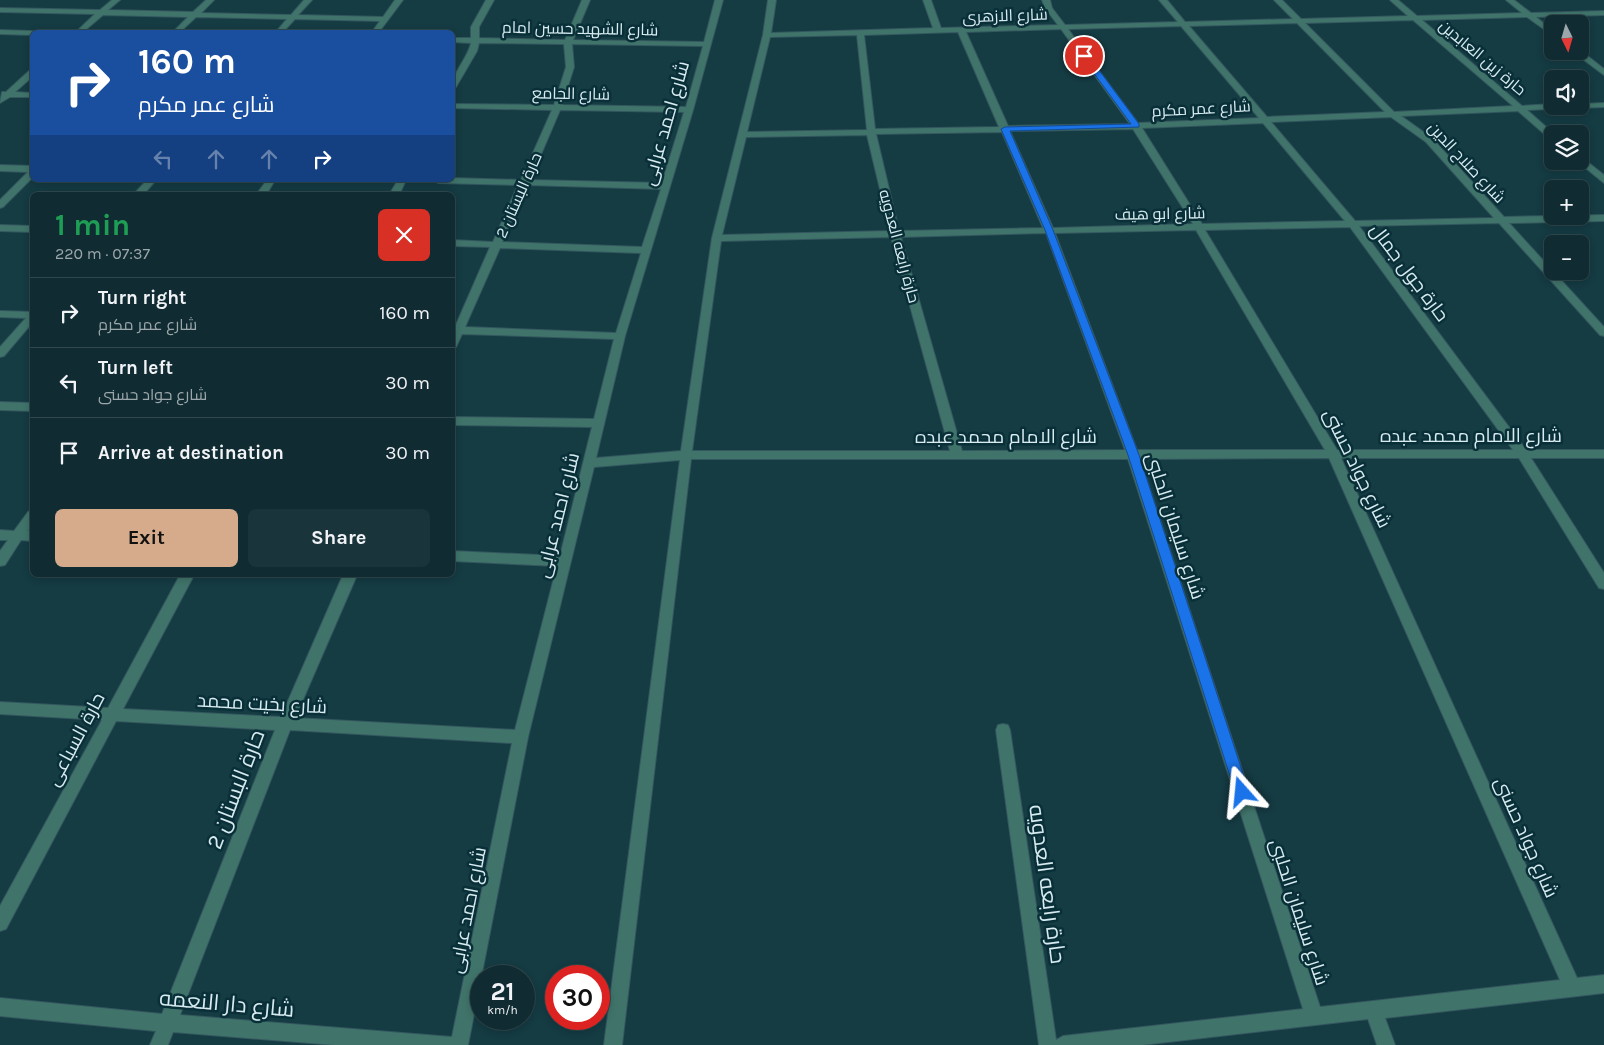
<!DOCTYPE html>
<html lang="en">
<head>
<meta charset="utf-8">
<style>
  :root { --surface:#102c32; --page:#19343a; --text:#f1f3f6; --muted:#9ca7ac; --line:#30484d; --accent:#d6ab8b }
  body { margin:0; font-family:Karla,Cairo,sans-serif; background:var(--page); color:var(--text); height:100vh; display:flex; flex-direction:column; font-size:19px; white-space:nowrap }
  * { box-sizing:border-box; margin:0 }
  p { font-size:16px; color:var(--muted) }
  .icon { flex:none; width:28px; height:28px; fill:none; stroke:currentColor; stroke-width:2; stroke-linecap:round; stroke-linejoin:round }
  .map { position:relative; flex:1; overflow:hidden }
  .details { position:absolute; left:30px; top:192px; width:425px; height:385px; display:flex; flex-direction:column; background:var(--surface); border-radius:8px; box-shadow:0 2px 8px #0003,0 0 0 1px var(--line) }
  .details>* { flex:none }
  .top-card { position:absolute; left:30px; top:30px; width:425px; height:152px; border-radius:8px; box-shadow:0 2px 8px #0003,0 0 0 1px var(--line); background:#1a4fa0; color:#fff; overflow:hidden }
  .needle { width:32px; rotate:175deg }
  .controls { position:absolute; left:1544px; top:15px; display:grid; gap:10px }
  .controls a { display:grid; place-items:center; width:45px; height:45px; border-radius:8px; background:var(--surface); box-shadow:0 2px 8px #0003,0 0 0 1px var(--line); font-size:25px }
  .speed { position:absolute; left:470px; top:965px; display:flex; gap:10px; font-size:25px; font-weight:700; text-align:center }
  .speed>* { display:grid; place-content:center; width:65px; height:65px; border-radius:50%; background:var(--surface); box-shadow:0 2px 8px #0003,0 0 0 1px var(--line); line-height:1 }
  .speed small { font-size:12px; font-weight:400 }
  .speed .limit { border:8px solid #d22; background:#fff; color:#111 }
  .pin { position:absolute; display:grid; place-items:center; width:42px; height:42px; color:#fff; margin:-21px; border:2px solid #fff; border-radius:50%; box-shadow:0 1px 5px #0007 }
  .me { position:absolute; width:55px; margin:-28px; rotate:342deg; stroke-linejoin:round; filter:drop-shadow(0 0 4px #0008) }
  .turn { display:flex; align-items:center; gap:18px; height:105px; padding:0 25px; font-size:22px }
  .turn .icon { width:65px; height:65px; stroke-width:2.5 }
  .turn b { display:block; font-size:35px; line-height:42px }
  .lanes { display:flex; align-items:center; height:48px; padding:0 25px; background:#0003; justify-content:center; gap:25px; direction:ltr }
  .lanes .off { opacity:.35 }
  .round { display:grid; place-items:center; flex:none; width:52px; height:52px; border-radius:8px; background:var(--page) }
  .head { display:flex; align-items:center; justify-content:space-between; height:85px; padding:0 25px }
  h1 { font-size:30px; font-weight:700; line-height:38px; color:#1e9e55 }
  .button { display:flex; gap:10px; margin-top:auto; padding:10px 25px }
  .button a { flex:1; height:58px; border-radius:8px; background:var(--accent); color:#111; font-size:20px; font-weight:700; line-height:58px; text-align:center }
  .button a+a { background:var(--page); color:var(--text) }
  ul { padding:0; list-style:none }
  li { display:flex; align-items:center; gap:15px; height:70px; padding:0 25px; border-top:1px solid var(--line) }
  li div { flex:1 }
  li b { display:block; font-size:19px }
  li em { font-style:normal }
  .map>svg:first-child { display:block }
</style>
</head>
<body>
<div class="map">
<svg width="1604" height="1045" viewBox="0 0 1604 1045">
  <rect width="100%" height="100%" fill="#153b43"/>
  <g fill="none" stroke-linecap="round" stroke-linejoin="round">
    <defs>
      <path id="minor" d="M112,0H120L108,10L193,12L206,0H214L201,13L291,15L304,0H312L298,15L383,17L395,0H403L379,32H372L380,21L295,19L283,32H276L287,19L196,17L180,32H173L188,17L103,15L83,32H76L95,14L0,12V8L100,10Z
        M486,0H494L479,27V38L565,40L582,0H590L573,40L704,42L715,0H723L693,110L625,336L596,458L681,451L712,238L763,35L768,0H776L771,33L933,28L923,0H931L941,28L1058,25L1045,8L1042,0H1050L1052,8L1065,25L1178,22L1159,0H1167L1185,22L1293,19L1274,0H1282L1301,19L1408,16L1390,0H1398L1417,16L1522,13L1506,0H1514L1531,13L1604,11V15L1536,17L1552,30V35L1527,17L1422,20L1522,106L1552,104V106H1575L1571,108L1527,110L1554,134H1552V138H1549L1518,111L1401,116L1432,138L1504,217L1604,215V221L1509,223L1604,327V336L1600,335L1499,223L1359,226L1526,450H1604V458H1531L1604,573V589L1599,588L1519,458H1341L1577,978L1604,975V993L1385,1018L1395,1045H1377L1368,1019L1142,1045H1039L996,730L998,725L1003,724L1008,725L1010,730L1056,1040L1063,1036L1303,1009L1128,459H691L622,1045H604L680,460L594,467L528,737L468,1045H335L173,1032L168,1045H150L156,1031L0,1016V998L162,1014L275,730L116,721L6,929L0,931V906L102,720L0,714V702L108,708L180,575H194L123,709L281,717L343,575H357L295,718L515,730L557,566L452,561V551L560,556L592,427L452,425V417L594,419L614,339L462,334L456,347L452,348V327H455L490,247L452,246V240L493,242L518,185L438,183L434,180H452V178L521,180L552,110L452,108V104L554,105L566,67L564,44L479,43L477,51L456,87L452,89C452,72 467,60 471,43L452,42V38H471V27ZM1413,20L1513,106L1394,112L1305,23ZM1297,23L1385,112L1267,117L1189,26ZM1181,26L1259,118L1138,123L1068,29ZM1061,29L1130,124L1008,126L966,32ZM958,32L999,127L875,129L864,35ZM857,35L867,130L747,132L770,37ZM572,44L703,46L686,107L562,105L574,67ZM560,110L684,112L662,183L530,180ZM1391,117L1426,142L1494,218L1355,221L1271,122ZM1263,123L1345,221L1202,224L1142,128ZM1133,129L1193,224L1053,228L1010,131ZM1002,132L1043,228L899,231L876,134ZM867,135L890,231L722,235L746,137ZM527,185L661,189L642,247L502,242ZM1350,227L1513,450H1337L1205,230ZM1196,230L1325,450H1137L1055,233ZM1046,233L1125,450L962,451L901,237ZM891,237L950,451H692L721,241ZM500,248L641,253L616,333L465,327ZM1329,458L1560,980L1320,1007L1140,459ZM290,730L512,743L452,1037L180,1015Z
        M0,30L32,31L35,32H32V35L0,34Z
        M1580,50L1604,69V75L1572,51Z
        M29,71H32V77L15,92L32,93V97H10L0,103L2,92H6Z
        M1604,103V107L1580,108L1576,106H1580V104Z
        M1580,156L1604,175V183L1577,161H1580Z
        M0,165L32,166V178L3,207L0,208V200L28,172L0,171Z
        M147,180H156L143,195H133Z
        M267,180H275L266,195H256Z
        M398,180H406L399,195H389Z
        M0,225L32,226V232L0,231Z
        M0,311L32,312V323L4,356L0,357V347L26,318L0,317Z
        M0,402L32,403V411L0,410Z
        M32,510V524L28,531H32V541L21,540L5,565L0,566V551L8,540H0V530L14,531L28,512Z"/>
    </defs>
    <!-- minor casing -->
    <use href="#minor" stroke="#34575f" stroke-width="2"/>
    <!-- minor -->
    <use href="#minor" fill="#40746a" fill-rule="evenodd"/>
  </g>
  <!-- route -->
  <path fill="#1a73e8" stroke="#114b97" d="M1082,54H1087L1139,124V127L1010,131L1053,230L1139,455L1249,792L1247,797L1242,798L1237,797L1235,792L1128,455L1045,230L1001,129L1005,127L1131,124L1082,57Z"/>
  <g text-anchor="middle" stroke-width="5" stroke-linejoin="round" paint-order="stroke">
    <!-- far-street labels -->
    <g font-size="16" fill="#d7ebf0" stroke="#093038">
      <text transform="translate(1005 15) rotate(-2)" y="6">شارع الازهرى</text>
      <text transform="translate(580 28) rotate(1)" y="6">شارع الشهيد حسين امام</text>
      <text transform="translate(1483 57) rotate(40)" y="6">حارة زين العابدين</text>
      <text transform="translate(571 93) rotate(1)" y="6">شارع الجامع</text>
      <text transform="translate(1201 108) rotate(-3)" y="6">شارع عمر مكرم</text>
      <text transform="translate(1467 162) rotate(47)" y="6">شارع صلاح الدين</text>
      <text transform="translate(518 195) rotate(-66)" y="6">حارة البستان 2</text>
      <text transform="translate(1160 213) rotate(-1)" y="6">شارع ابو هيف</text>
      <text transform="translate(900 246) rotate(75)" y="6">حارة رابعه العدويه</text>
    </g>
    <!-- street labels -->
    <g font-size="19" fill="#d7ebf0" stroke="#093038">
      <text transform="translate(665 123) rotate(-74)" y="7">شارع احمد عرابى</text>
      <text transform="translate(1410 272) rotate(53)" y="7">حارة جول جمال</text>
      <text x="1471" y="442">شارع الامام محمد عبده</text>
      <text x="1006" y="443">شارع الامام محمد عبده</text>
      <text transform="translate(1358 468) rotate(64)" y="7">شارع جواد حسنى</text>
      <text transform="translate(557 515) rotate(-76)" y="7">شارع احمد عرابى</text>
      <text transform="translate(1176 526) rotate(72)" y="7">شارع سليمان الحلبى</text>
      <text transform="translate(262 703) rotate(3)" y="7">شارع بخيت محمد</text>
      <text transform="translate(75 739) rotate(-62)" y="7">حارة السباعى</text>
      <text transform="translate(1527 837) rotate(66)" y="7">شارع جواد حسنى</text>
      <text transform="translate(467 910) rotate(-79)" y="7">شارع احمد عرابى</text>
      <text transform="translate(1300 912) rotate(72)" y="7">شارع سليمان الحلبى</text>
    </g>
    <!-- near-street labels -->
    <g font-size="22" fill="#d7ebf0" stroke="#093038">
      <text transform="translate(235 789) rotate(-69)" y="8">حارة البستان 2</text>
      <text transform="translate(1048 884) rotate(82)" y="8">حارة رابعه العدويه</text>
      <text transform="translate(227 1003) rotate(5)" y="8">شارع دار النعمه</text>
    </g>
  </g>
</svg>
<div class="controls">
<a><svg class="needle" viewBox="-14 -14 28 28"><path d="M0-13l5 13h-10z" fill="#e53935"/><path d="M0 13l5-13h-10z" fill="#9ca7ac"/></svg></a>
<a><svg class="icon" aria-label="sound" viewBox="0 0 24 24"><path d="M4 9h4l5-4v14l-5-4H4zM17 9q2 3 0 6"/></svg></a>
<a><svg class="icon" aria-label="layers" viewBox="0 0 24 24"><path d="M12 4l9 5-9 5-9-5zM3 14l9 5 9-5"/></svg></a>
<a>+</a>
<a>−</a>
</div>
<div class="speed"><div>21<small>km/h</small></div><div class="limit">30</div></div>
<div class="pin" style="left:1084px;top:56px;background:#d93025"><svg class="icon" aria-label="arrive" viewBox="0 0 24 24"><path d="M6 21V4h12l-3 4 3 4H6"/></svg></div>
<svg class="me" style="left:1242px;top:792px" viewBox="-20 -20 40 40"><path d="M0-17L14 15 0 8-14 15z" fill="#1a73e8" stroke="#fff" stroke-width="4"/></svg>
<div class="top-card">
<div class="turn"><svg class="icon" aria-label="right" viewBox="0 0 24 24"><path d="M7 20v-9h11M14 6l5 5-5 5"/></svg><div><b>160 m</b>شارع عمر مكرم</div></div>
<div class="lanes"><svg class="icon off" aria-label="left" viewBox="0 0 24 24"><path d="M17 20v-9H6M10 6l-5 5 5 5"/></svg><svg class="icon off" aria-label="ahead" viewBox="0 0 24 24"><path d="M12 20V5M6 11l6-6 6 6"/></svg><svg class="icon off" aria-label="ahead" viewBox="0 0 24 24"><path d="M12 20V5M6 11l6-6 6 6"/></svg><svg class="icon" aria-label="right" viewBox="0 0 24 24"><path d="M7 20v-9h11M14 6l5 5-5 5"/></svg></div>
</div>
<section class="details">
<div class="head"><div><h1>1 min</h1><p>220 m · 07:37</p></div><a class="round" style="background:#d93025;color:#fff"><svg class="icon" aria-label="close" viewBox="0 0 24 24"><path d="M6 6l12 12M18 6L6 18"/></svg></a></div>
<ul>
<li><svg class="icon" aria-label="right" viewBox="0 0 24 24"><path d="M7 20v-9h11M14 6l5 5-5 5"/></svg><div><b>Turn right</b><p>شارع عمر مكرم</p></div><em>160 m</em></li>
<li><svg class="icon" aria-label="left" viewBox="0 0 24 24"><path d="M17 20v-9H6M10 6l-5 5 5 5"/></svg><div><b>Turn left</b><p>شارع جواد حسنى</p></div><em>30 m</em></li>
<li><svg class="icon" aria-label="arrive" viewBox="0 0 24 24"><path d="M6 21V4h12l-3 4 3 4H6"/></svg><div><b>Arrive at destination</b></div><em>30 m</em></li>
</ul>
<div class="button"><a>Exit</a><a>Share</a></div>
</section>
</div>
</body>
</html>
